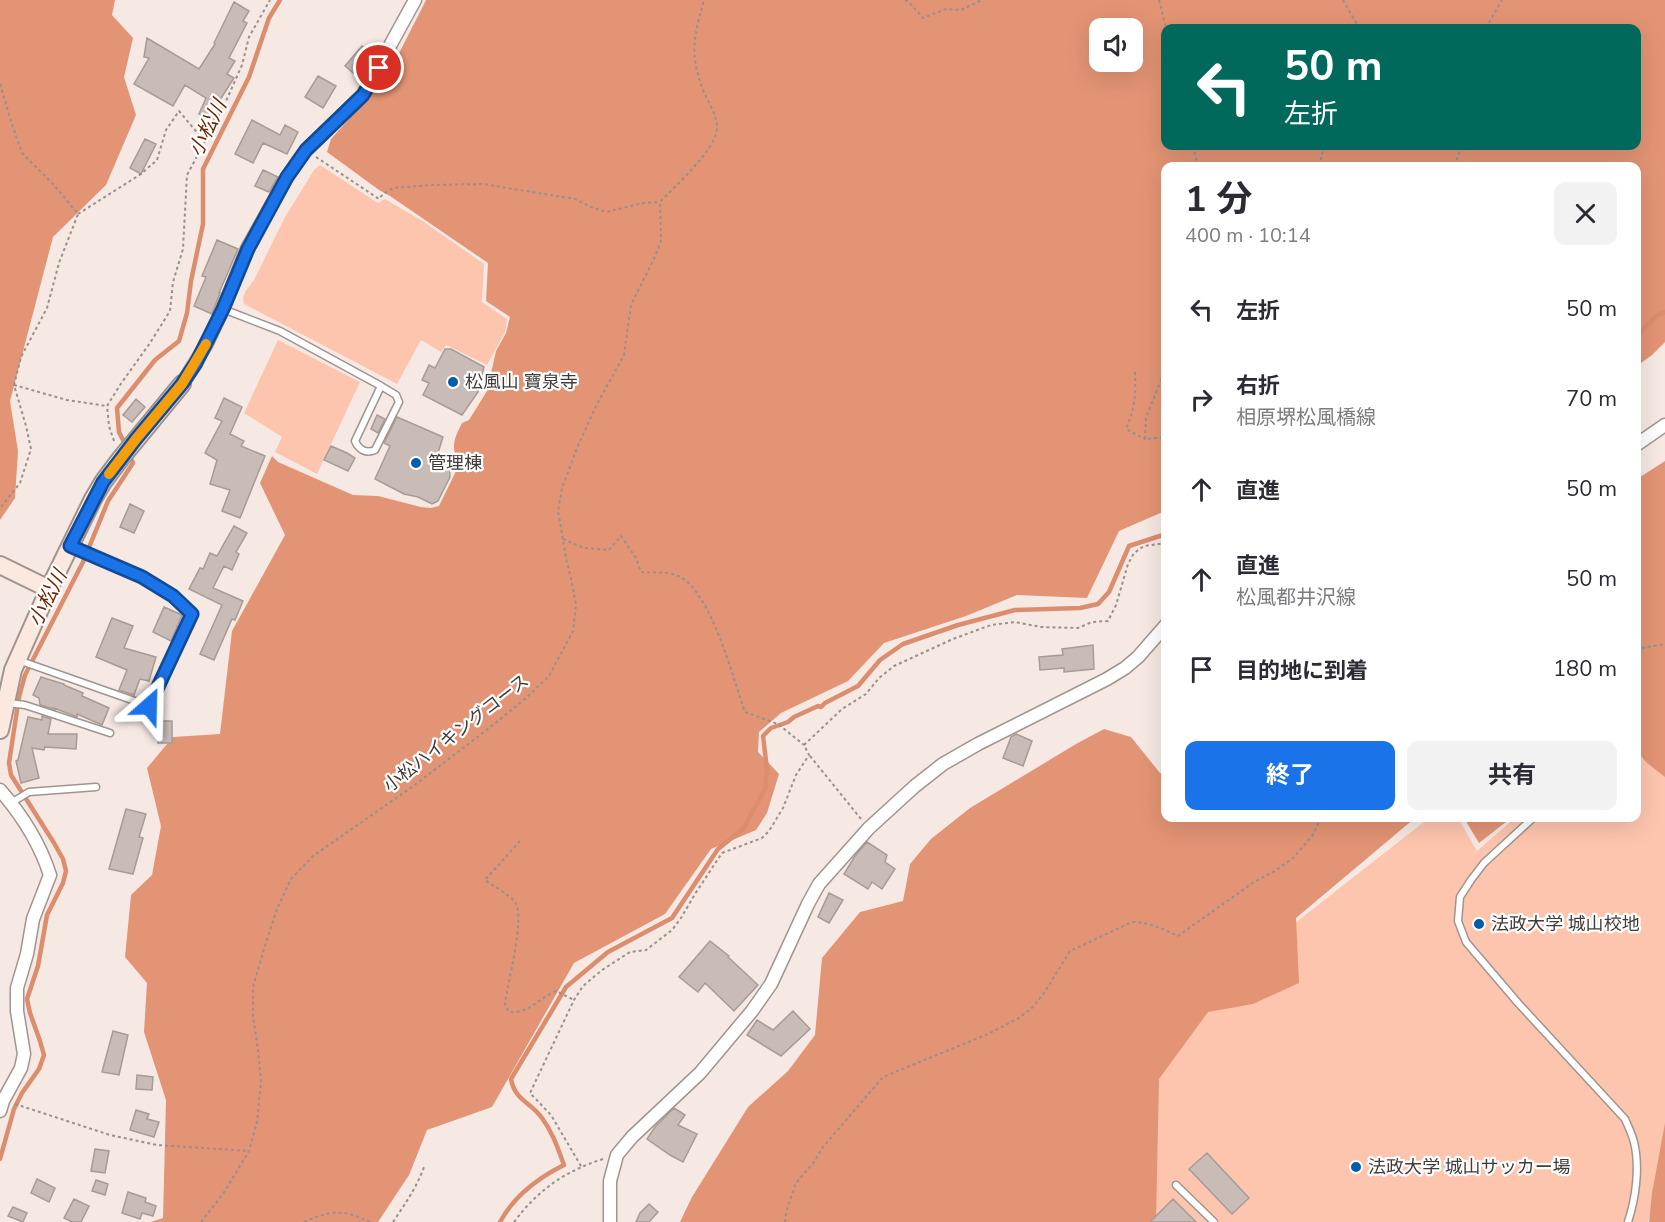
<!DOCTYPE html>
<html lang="ja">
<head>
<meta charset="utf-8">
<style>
  :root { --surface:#fff; --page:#f2f2f3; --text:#2b2b33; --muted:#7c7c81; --accent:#1a73e8 }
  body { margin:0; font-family:"Nunito Sans","Noto Sans JP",sans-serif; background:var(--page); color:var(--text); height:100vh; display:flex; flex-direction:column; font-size:22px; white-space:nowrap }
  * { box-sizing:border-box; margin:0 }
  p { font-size:20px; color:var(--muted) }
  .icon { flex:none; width:33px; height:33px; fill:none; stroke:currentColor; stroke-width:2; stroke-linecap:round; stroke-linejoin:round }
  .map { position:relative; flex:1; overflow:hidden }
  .sheet { position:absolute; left:1161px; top:162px; width:480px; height:660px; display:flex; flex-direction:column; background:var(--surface); border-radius:12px; box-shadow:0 6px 24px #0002 }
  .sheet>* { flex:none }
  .guide { position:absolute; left:1161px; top:24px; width:480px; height:126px; border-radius:12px; box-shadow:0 6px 24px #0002; background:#00695c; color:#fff; overflow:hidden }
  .fabs { position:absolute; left:1089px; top:18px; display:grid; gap:12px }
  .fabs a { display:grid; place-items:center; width:54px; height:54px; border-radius:12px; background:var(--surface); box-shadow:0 6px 24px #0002; font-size:30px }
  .pin { position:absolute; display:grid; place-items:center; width:51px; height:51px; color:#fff; margin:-26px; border:3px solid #fff; border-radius:50%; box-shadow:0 2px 6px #0007 }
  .me { position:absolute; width:66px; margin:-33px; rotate:25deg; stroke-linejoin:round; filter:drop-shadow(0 0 4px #0008) }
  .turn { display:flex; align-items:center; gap:21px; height:126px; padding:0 24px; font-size:27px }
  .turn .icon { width:78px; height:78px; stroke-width:2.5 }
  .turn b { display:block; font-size:42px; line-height:51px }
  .round { display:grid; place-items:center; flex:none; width:63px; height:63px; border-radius:12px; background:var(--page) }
  .headline { display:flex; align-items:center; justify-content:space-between; height:102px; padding:0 24px }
  h1 { font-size:36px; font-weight:700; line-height:45px }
  .cta { display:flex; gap:12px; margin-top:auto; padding:12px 24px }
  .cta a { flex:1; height:69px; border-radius:12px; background:var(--accent); color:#fff; font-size:24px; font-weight:700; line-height:69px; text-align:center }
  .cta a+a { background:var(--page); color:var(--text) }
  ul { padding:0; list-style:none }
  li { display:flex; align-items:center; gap:18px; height:90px; padding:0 24px }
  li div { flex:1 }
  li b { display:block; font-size:22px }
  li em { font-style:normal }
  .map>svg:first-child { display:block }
</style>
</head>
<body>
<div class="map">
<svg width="1665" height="1222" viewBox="0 0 1665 1222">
  <rect width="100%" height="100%" fill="#f6e9e4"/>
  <!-- green -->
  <path fill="#fec5ae" d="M320,165L378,203L385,199L424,222L484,264L482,302L507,319L505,332L487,365L446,345L441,352L421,340L397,384L244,304L243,298L245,292L254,280L285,217L314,170Z
    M278,340L360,382L317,474L275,452L282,437L244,413Z
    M1637,733L1665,755V1152L1648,1222H1141L1140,1074L1199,998L1429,818H1458L1477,851L1515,818H1636Z"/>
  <!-- forest -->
  <path fill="#e39474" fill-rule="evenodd" d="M0,0H115L112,15L133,38L124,77L136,115L106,185L53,237L10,401L18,451L15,498L0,520Z
    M426,0H1665V342L1652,355L1637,366L1636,166H1166L1165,511L1119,531L1087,598L1017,595L966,616L884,643L848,681L781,713L759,732L758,752L779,774L767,813L756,830L711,849L665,914L574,963L492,1107L427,1130L409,1175L378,1222H151L163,1218L166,1100L144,1032L147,983L125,957L131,895L152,875L161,826L147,768L173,737L220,734L232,631L285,535L260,483L272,456L278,462L353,495L378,496L421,507L431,508L439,506L459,465C451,446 453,441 462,423L469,420L487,391L496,351L506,333L510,317L486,301L488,263L390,196L379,190L327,152L331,139L387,77ZM1100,28H1132V62H1100ZM1166,28H1636V146H1166Z
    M1665,461V777L1646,762L1636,750L1637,479Z
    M1104,729L1131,737L1160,773H1165L1166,818H1415L1296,918L1299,983L1253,1004L1208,1012L1159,1079L1156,1222H680L692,1197L748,1107L788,1071L815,1035L822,958L860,912L903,901L910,864L931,839L970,808L1076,744Z
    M1464,818H1511L1479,843Z
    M1665,1123V1222H1649L1652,1193Z"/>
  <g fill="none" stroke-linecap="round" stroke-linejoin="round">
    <!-- stream -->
    <path stroke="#db8d6d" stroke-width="4.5" d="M1636,337L1656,316L1665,312
      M126,446L119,432L117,408L155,360L179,341L187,313L191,281L203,224V169L249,77L269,18L280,0
      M0,1159L14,1109L22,1093L39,1069L44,1055L40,1041L30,1013L27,999L38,966L47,915L63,883L66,871L63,859L54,843L11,775L9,763L19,697L25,675L83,562L108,501L133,463L129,454
      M500,1222C514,1196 538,1178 564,1165C558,1149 553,1133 542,1118C531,1102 515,1101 511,1079L566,987L608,952L672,918L718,849L743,829L765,789L767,769L763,736L771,728L788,722L794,717L818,706L821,707L825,703L858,686L880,660L903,644L958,625L1015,610L1080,608L1098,604L1109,592L1129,546L1166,534"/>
  </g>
  <!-- building -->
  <path fill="#c9bcb7" stroke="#a79b96" stroke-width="1.5" d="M234,2L249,11L243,21L247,23L229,58L235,61L227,74L234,78L218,103L223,108L214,122L199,114L206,98L185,85L173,106L134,84L149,58L144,57L147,38L199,69L215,44L214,43Z
    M362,46L375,56L369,67L358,77L345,66Z
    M318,76L336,86L323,108L305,97Z
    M252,120L280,135L285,125L298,132L287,154L263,143L253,163L235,154Z
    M145,139L156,144L141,174L130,168Z
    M263,170L278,177L269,192L255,186Z
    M217,240L238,249L219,293H220L212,314L194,306L206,277L202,276Z
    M445,349H451L484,367L478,392L462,415L423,395L429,383L422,380L429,365L435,368Z
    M224,398L242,407L230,434L244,441L241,446L265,456L240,518L222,511L230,490L210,484L217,460L205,453L222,421L215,418Z
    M136,399L145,407L132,422L123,415Z
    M377,415L385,419L378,433L371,429Z
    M397,417L443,437L438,453L449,458L450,477L438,501L432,504L418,497L404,494L375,479L390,446L384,443Z
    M331,446L347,453L355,458L348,471L324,460Z
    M130,504L144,511L134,533L120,527Z
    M234,526L247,533L236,552L239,554L232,570L224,566L213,588L243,601L235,620L232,619L214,660L200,654L222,605L189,589L200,568L203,569L210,553L217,556Z
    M164,607L182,615L171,641L153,632Z
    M112,618L133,626L124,648L156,657L149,681L140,679L134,695L119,690L127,670L96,657Z
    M1093,645L1094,669L1064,672V668L1040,670L1039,657L1063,655L1062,649Z
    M41,677L64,684V685L83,693L82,696L109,708L102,725L77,714V717L54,708V709L40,705L39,698L33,695Z
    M42,716L51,719L48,734H77L76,749L45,747L44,750L32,748L39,778L21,783L16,761L18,760L28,717L42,720Z
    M159,721H172V743H158Z
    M1016,734L1032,741L1023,766L1003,758L1011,737Z
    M126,809L146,814L139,837L143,838L133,874L109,869Z
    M867,842L887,855L885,862L895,869L882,889L872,882L868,889L844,874L855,856Z
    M829,893L843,900L829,923L818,917Z
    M710,941L729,956L728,957L758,985L734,1011L705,983L698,992L679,977Z
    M793,1011L810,1029L781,1056L747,1035L757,1020L773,1030Z
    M113,1031L128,1035L119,1075L102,1072Z
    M137,1075L153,1077L152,1090L136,1089Z
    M674,1108L685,1115L678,1125L697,1134L683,1162L670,1155L647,1139L655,1127Z
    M136,1110L149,1114L147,1119L159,1122L154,1137L130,1130Z
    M95,1149L109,1151L105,1173L91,1171Z
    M1207,1153L1249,1198L1232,1214L1189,1169Z
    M37,1179L55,1188L49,1202L31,1193Z
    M96,1180L108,1184L105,1195L92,1191Z
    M128,1192L146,1198L145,1202L156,1206L153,1216L142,1213L140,1219L122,1213Z
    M74,1199L89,1206L81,1222H72L64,1218Z
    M1173,1199L1196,1222H1150Z
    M649,1204L658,1212L649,1222H636L640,1213Z
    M13,1207L27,1213L23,1222L8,1216Z"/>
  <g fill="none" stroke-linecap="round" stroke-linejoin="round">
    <defs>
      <path id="lane" d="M223,309L280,331L381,386L396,395L399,402L375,450C366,454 359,450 355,441L381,386
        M18,660L149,706L192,614L173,596L142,577L72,547
        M7,703L25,705L110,733
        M11,803L29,792L96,787
        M1533,818L1484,863L1471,880L1460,897L1458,921L1466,942L1518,1003L1625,1119C1628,1126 1632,1134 1634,1142C1640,1167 1636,1197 1628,1222
        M1176,1185L1214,1222"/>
      <path id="street" d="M182,384L206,345L223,309L247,249L287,177L306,150L363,95L415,0
        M1636,445L1665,425
        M0,790C21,814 40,844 50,875L33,919L27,954L17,988V1011L24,1054L21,1068L3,1101L0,1111
        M610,1222V1181L617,1155L632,1137L700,1073L752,1011L771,984L808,904L819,884L869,828L915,786L943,764L978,744L1107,679L1125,668L1138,657L1166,625"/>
      <path id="secondary" d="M0,565L49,589
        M0,730L13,670L49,589L93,499L103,482L121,458L182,384"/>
    </defs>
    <!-- lane casing -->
    <use href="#lane" stroke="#a0948f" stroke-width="9"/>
    <!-- street casing -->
    <use href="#street" stroke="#a0948f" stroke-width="15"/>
    <!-- secondary casing -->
    <use href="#secondary" stroke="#a0948f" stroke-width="20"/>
    <!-- path -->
    <path stroke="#98908c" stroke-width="2" stroke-dasharray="3 3" stroke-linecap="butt" d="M905,0L908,1L923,18L946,9L961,10L982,0
      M1159,0L1166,28
      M1343,0L1359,28
      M1486,28L1502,0
      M0,84L12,124L22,153L53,184L78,214L59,263L47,308L21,357L14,385L26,426L31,449L20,483L0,508
      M1193,146L1198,166
      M316,157L379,199L383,194L393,188L432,185L483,184L575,199L593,208L606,212L643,203L660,202
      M1321,166V156L1326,146
      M1455,166L1461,146
      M78,214L141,174L157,160L166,130L179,111L205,142
      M1166,368L1146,417L1145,439L1166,437
      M1135,372C1136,395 1135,408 1126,429L1145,439
      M14,385L67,400L107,406
      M114,441L109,426L107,406L120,385L150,343L170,311L173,282L183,249L187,175L223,108L242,65L249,37L270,0
      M563,539L584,548L609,550L621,536L636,558L641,572C653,573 667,571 678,576C711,590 733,679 745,712L778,724L804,745
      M1636,649L1665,644
      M810,756L861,819
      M520,841L485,880C492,885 511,896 515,902C526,917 507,984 505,1004L509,1012C529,1014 539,998 556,991L574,1000
      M15,1104L110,1135L157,1145L249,1151
      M581,1166L551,1115L530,1093L574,1000L583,986L602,970L630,952L646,950L672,930L681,918L695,894L722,853L762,838L769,831L783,808L796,775L809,755L804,745L842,709L866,694L879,678L894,666L953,639L991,625L1015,622L1041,627L1078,628L1092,622L1108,621L1116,605L1128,564L1134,553L1144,546L1166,543
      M201,1222L223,1194L249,1151L257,1122L261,1082L258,1050L253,1016V987L264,949L277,909L291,879L313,856L412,787L484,732L525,699L549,676L573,631L576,605L571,578L567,563L558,511L562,488L577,448L595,408L624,355L631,305L654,259L661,241L660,202C675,186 715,151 717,129C718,116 708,102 703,90C689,53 694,36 704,0
      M304,1222C331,1210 343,1209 370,1222
      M393,1222C405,1204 417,1187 424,1167
      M514,1222C538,1190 565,1171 603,1159
      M785,1222L787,1209L796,1183L814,1162L823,1147L883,1077L988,1034L1019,1018L1033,1007L1044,993L1070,951L1132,922C1149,922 1163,929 1178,936L1254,882L1275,871L1293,858L1312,836L1321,818"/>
    <!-- lane -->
    <use href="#lane" stroke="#fff" stroke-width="6"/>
    <!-- street -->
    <use href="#street" stroke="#fff" stroke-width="12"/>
    <!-- secondary -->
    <use href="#secondary" stroke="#fde8e0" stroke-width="16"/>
  </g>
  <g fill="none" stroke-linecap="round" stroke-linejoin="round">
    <defs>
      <path id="route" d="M149,706L192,614L173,596L142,577L70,546L103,482L136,439L182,384L196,363L223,309L248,249L287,177L306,150L363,95L379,68"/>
    </defs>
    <!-- route casing -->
    <use href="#route" stroke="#114b97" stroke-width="15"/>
    <!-- route -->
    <use href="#route" stroke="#1a73e8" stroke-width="10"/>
    <!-- slow -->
    <path stroke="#f59e0b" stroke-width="10" d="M109,474L136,439L182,384L206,344"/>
  </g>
  <!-- markers -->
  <g fill="#045dab" stroke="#fff" stroke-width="2">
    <circle cx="453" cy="382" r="6"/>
    <circle cx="416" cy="463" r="6"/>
    <circle cx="1479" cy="924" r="6"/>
    <circle cx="1356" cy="1167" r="6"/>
  </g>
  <g text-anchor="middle" stroke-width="4.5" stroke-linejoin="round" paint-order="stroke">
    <!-- poi labels -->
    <g font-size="18" fill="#413c39" stroke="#fff" text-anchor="start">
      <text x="465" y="388">松風山 寶泉寺</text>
      <text x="428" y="469">管理棟</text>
      <text x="1491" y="930">法政大学 城山校地</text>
      <text x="1368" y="1173">法政大学 城山サッカー場</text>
    </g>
    <!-- street labels -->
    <g font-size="18" fill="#413c39" stroke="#fff">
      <text transform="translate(456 733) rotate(-38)" y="6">小松ハイキングコース</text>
    </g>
    <!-- water labels -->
    <g font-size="20" font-style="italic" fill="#6d2702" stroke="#fff">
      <text transform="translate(207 128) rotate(-64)" y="7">小松川</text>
      <text transform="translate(47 598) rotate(-63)" y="7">小松川</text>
    </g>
  </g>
</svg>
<div class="fabs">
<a><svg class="icon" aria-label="sound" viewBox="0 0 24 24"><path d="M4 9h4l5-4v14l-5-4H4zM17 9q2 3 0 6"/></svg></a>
</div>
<div class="pin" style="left:379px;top:68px;background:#d93025"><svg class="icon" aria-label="arrive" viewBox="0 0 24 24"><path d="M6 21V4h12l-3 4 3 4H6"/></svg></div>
<svg class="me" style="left:149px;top:706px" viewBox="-20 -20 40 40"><path d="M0-17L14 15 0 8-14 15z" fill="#1a73e8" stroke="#fff" stroke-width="4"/></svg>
<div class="guide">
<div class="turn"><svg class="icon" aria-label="left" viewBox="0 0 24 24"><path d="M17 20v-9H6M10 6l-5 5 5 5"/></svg><div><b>50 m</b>左折</div></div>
</div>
<section class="sheet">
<div class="headline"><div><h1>1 分</h1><p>400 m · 10:14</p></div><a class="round"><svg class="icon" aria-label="close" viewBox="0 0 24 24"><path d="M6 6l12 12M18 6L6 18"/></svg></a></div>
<ul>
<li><svg class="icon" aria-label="left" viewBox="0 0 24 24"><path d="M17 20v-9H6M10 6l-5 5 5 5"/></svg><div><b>左折</b></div><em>50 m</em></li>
<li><svg class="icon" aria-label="right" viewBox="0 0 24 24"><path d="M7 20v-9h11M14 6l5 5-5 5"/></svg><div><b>右折</b><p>相原堺松風橋線</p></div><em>70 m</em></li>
<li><svg class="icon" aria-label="ahead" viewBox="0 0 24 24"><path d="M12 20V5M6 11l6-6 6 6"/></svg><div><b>直進</b></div><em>50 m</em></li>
<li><svg class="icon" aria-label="ahead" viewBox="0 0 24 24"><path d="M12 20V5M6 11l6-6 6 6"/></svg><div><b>直進</b><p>松風都井沢線</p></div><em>50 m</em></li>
<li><svg class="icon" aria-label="arrive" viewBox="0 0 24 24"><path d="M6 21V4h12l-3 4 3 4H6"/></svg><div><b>目的地に到着</b></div><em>180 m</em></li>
</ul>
<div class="cta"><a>終了</a><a>共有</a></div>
</section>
</div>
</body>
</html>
